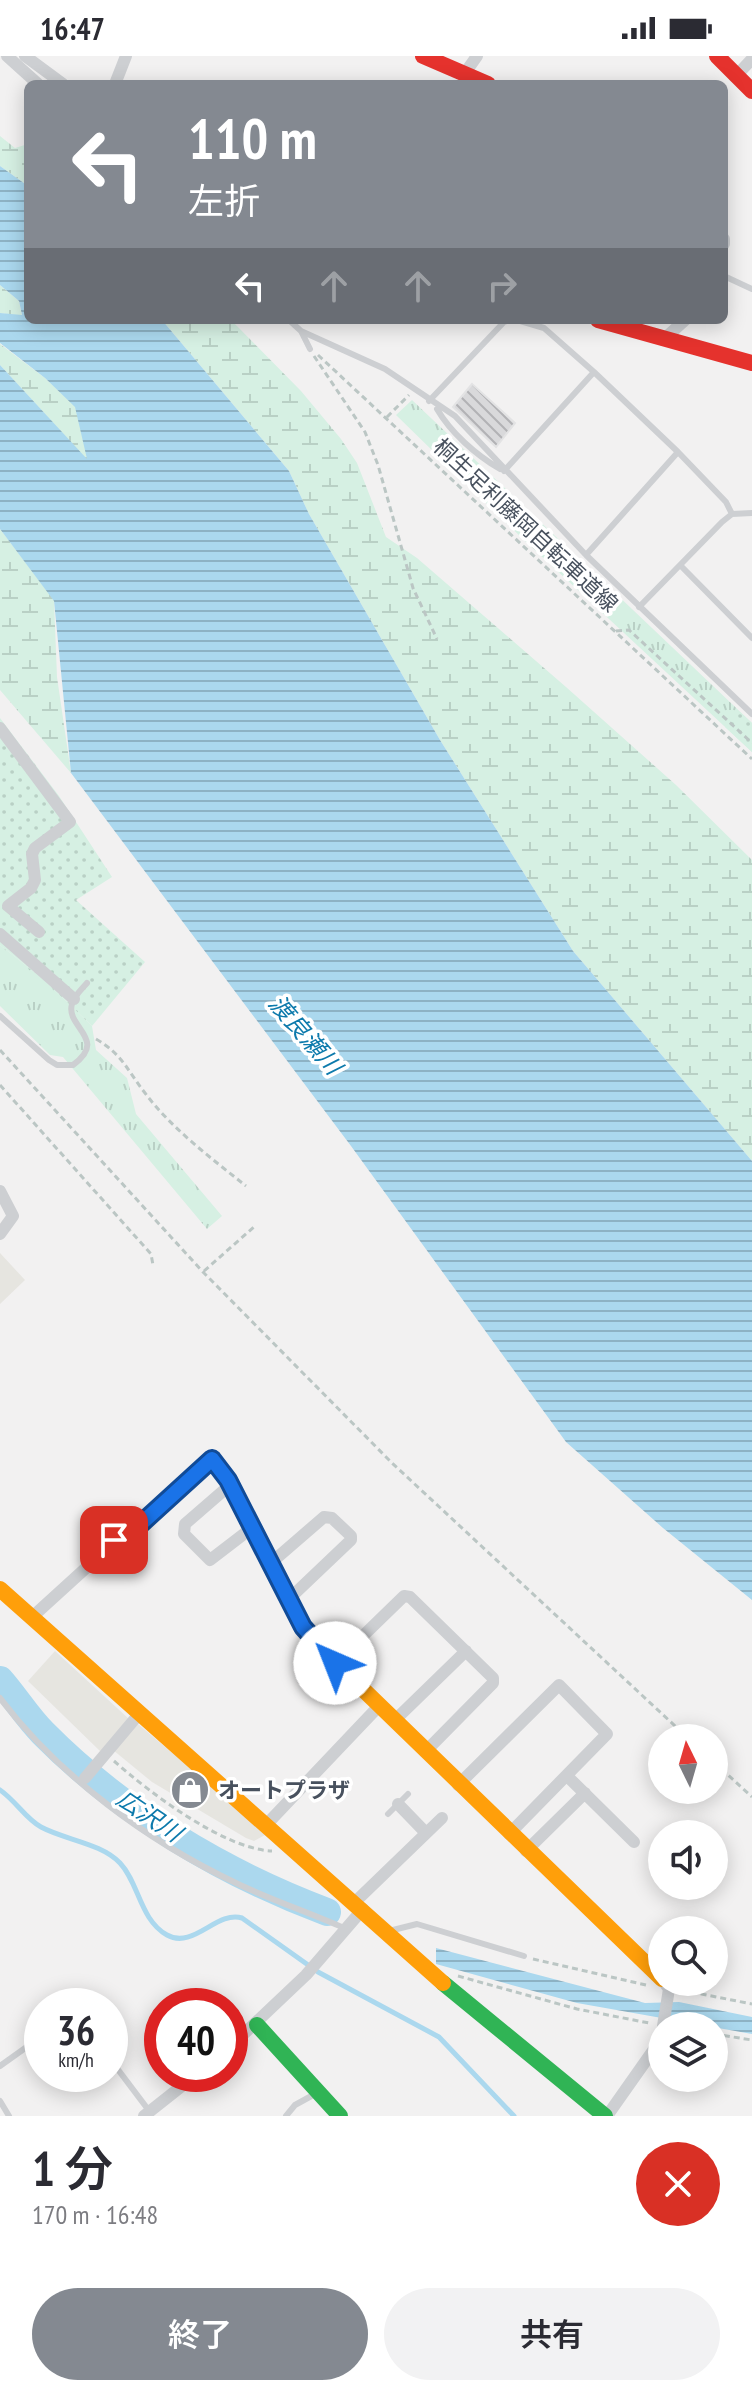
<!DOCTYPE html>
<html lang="ja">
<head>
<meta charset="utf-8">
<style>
  :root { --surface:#fff; --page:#f2f2f3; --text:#2b2b33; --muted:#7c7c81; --accent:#848991 }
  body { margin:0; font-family:"PT Sans Narrow","Noto Sans JP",sans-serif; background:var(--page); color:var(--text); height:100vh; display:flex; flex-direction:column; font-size:30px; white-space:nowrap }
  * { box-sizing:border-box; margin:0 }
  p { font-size:26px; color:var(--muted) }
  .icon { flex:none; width:44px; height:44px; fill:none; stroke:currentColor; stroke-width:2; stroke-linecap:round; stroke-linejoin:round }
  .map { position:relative; height:2060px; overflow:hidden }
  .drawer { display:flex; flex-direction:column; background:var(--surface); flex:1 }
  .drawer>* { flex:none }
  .top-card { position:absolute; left:24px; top:24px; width:704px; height:244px; border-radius:12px; box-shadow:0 4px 20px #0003; background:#848991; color:#fff; overflow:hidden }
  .needle { width:52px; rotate:355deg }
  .controls { position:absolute; left:648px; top:1668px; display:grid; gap:16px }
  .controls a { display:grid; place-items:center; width:80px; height:80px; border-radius:50%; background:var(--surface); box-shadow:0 4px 20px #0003; font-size:40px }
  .speed { position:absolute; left:24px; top:1932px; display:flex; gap:16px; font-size:40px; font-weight:700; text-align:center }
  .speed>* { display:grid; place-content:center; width:104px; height:104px; border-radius:50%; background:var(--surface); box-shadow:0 4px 20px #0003; line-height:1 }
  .speed small { font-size:20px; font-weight:400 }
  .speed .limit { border:12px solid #d22; background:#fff; color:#111 }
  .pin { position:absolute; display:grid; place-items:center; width:68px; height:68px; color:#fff; margin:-34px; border-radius:16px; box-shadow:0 4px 12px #0006 }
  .me { position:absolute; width:88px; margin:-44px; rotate:316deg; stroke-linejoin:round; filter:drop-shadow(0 0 6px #0008) }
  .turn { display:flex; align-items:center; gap:28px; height:168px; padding:0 32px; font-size:36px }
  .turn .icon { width:104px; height:104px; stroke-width:2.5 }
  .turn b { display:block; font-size:56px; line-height:68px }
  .lanes { display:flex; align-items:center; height:76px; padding:0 32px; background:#0003; justify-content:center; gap:40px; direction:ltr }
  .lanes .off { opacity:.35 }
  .round { display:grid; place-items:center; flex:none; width:84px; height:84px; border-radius:42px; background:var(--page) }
  .headline { display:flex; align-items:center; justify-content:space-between; height:136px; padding:0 32px }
  h1 { font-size:48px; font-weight:600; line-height:60px }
  .action { display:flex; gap:16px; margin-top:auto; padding:16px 32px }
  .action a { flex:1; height:92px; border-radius:48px; background:var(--accent); color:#fff; font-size:32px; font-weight:600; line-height:92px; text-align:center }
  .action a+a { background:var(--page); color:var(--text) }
  .status { display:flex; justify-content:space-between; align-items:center; height:56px; padding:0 40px; background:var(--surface); direction:ltr }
  .status svg { height:22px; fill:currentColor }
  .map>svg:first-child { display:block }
</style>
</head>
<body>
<div class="status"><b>16:47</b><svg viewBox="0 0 49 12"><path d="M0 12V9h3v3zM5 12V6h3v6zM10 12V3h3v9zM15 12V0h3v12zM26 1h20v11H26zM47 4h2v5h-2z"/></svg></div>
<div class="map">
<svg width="752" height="2060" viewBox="0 0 752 2060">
  <defs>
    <pattern id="grass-tufts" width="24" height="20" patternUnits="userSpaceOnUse" patternTransform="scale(2)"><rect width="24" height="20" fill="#d6f0e3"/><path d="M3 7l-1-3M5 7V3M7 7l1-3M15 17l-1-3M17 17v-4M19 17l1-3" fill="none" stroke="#b9d0c5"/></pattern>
    <pattern id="wetland-marsh" width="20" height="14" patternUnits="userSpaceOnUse" patternTransform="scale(2)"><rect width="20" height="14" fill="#d6f0e3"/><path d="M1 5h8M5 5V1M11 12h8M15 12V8" fill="none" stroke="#b9d0c5"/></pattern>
    <pattern id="park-dots" width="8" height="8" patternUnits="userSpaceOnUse" patternTransform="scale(2)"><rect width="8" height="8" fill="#d6f0e3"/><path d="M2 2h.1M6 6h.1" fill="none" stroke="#b9d0c5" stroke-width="1.8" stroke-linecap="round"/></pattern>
    <pattern id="water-rules" width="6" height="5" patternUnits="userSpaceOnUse" patternTransform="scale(2)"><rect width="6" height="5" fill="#abd8ee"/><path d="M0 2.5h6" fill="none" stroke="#8db2c4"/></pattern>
    <pattern id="building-back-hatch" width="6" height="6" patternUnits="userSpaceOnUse" patternTransform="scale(2)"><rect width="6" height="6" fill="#d9d9db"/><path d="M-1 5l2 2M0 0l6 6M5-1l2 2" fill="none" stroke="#b2b2b5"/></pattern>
  </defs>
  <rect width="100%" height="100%" fill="#f2f1f1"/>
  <!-- commercial -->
  <path fill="#e6e5e0" d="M0,1197L25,1224L0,1248Z
    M55,1595L129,1663L101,1696L28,1625Z
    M138,1668L257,1769L265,1779L254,1785L246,1782L152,1726L113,1694Z"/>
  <!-- grass -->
  <path fill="url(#grass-tufts)" d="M412,344L752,667V696L524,484L396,359Z
    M0,889L43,923L92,970L96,994L127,1022L136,1058L222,1160L207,1173L63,1001L50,999L0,950Z"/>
  <!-- wetland -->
  <path fill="url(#wetland-marsh)" d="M0,80L15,92L28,88V130L0,110Z
    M0,229L19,245L22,260L0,257Z
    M162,264H231L301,335L341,383L357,407L386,481L417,502L566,631L676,729L752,804V1105L573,895L440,684L309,458L289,415Z
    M0,288L45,322L76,351L88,405L0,309Z
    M0,473L54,544L57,621L71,717L0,634Z"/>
  <!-- park -->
  <path fill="url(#park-dots)" d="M740,656L752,667V696L725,671Z
    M0,662L59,740L112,821L76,844L145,906L92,970L43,923L0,889Z"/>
  <!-- water -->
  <path fill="url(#water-rules)" d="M0,110L28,130V264H162L289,415L309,458L440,684L573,895L752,1105V1544L663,1472L566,1386L351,1090L71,717L54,545L0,473V309L87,403L75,351L45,322L0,287V257L22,259L19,245L0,229Z
    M436,1892L645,1947L679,1946L752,1961V1978L577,1947L436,1908Z"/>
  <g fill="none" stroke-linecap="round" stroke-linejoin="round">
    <!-- stream -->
    <path stroke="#abd8ee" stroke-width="5" d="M0,1734C16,1745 26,1763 41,1771C65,1784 101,1787 120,1807C139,1827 140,1864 167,1879C193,1894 217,1854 242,1862L318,1916L439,1981L514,2060"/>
    <!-- river -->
    <path stroke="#abd8ee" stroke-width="28" d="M0,1624C15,1641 27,1661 43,1677C121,1756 223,1817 327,1856"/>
  </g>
  <!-- building -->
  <path fill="url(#building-back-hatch)" stroke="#e3e3e4" stroke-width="2" d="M472,328L515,367L496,391L453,351Z"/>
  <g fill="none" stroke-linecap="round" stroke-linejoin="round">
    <!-- path -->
    <path stroke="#bbc6c4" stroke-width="3" stroke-dasharray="6 4" stroke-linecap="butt" d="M318,299L752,703
      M314,300L365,376L378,409L413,532L437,583
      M387,361L409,339
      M616,575L629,574L752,687
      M96,983C123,999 127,1014 145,1037C172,1073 211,1102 246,1130
      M0,994L203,1216L392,1407L688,1682
      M0,1029L151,1198L153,1209
      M204,1215L255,1170
      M114,1705C150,1737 224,1793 272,1795
      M714,1706L752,1741
      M533,1903L646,1929
      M458,1920L577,1953L649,1967
      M681,1934L752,1948
      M714,1978L752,1984"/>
    <!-- lane -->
    <path stroke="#cdcfd2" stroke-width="6" d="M724,220L752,233
      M289,264L301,275L385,313L455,360L586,499L752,658
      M517,264L544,272L594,316L678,396L726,446L732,458
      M301,275L310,293
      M429,345L504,266L510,264
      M437,353C451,377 476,399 500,413
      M504,415L594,316
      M586,499L678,396
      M681,510L752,582
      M639,551L722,466L732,458L752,457
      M0,960L49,1004L57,1009H73C109,983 65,971 72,948C74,940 82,933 87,927
      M120,1481L132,1476L212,1403L225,1423
      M0,1642C59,1720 147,1785 236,1827C271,1844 308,1856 344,1872
      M388,1758L408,1738
      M389,1875L417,1868L524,1900
      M110,2003L150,2056
      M0,2010L42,1980
      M0,2045L9,2060
      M286,2060L295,2049L315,2038"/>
    <!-- street -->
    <path stroke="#cdcfd2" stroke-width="12" d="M7,0L38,28
      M25,0L63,28
      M465,17L477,0
      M735,21L752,3
      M115,28L126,0
      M724,183V188
      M663,284L685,264
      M0,672L70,766L35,792L32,798L35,824L31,832L8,850L39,876
      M0,878L74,943
      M0,1135L13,1160L0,1178
      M230,1429L185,1468L184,1478L210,1504L253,1471
      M272,1506L324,1461L332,1462L351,1480V1484L289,1543
      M31,1562L120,1481
      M335,1607L404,1540L410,1541L493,1622V1627L425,1696
      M394,1665L466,1595
      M567,1720L634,1786
      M85,1722L139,1658
      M458,1729L559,1629L607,1678L509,1778
      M398,1748L426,1777
      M266,1769L379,1650
      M526,1795L585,1737
      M355,1846L442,1762
      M663,1970L669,1933L664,1926
      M230,1991L306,1919L363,1853
      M144,2060L197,2018
      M607,2060L657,1989L662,1974"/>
    <!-- fast -->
    <path stroke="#30b455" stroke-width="16" d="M443,1927L605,2060
      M257,1969L340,2060"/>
    <!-- slow -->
    <path stroke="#ff9f0a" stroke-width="16" d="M228,1424L310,1582L662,1923
      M0,1533L443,1927"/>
    <!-- jam -->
    <path stroke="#e5322d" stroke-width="16" d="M423,0L488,28
      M717,0L752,35
      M598,264L752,307"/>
  </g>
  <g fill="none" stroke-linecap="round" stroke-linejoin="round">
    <defs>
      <path id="route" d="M114,1484L132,1476L212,1403L228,1424L303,1571L335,1607"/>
    </defs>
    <!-- route casing -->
    <use href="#route" stroke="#114b97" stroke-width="20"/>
    <!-- route -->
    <use href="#route" stroke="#1a73e8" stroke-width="14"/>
  </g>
  <!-- icons -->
  <defs>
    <symbol id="shop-disc" viewBox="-11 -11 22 22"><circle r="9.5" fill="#848991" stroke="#fff"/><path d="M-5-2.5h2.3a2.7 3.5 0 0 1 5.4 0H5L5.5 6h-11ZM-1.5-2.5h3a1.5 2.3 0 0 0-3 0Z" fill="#fff"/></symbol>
  </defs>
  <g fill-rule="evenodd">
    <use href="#shop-disc" x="168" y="1712" width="44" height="44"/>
  </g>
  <g text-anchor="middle" stroke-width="7" stroke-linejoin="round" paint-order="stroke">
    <!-- street labels -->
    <g font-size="22" fill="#48515e" stroke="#fff">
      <text transform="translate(526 469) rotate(43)" y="8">桐生足利藤岡自転車道線</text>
    </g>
    <!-- poi labels -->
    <g font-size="22" font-weight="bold" fill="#48515e" stroke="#fff" text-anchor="start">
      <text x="218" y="1742">オートプラザ</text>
    </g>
    <!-- water labels -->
    <g font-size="24" font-style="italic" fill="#0d7aac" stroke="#fff">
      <text transform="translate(305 979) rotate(49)" y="8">渡良瀬川</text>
      <text transform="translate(149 1760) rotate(34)" y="8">広沢川</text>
    </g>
  </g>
</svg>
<div class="controls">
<a><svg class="needle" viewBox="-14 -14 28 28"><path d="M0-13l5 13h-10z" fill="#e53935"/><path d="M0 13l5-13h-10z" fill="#7c7c81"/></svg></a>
<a><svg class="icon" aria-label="sound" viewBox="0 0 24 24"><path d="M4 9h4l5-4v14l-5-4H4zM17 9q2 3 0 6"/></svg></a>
<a><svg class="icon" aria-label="search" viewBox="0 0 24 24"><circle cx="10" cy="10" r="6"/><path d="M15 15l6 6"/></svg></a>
<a><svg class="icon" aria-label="layers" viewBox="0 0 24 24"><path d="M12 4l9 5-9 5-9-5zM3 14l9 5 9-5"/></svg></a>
</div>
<div class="speed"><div>36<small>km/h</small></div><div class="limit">40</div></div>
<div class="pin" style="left:114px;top:1484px;background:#d93025"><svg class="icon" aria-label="arrive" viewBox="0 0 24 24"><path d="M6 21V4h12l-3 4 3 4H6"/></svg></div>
<svg class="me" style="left:335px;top:1607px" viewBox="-20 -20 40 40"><circle r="19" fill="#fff"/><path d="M0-13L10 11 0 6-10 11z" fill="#1a73e8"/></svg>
<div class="top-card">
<div class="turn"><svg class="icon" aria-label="left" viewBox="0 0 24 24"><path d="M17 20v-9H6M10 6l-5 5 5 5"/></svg><div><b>110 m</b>左折</div></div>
<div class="lanes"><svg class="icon" aria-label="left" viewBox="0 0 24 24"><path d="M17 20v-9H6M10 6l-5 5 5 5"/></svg><svg class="icon off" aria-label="ahead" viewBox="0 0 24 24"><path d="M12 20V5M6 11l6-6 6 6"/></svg><svg class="icon off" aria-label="ahead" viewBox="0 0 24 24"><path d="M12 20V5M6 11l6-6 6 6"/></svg><svg class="icon off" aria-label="right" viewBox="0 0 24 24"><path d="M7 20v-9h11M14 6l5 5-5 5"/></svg></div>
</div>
</div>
<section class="drawer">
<div class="headline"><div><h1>1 分</h1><p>170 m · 16:48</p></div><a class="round" style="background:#d93025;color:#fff"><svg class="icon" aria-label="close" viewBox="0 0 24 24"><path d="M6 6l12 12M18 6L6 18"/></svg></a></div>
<div class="action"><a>終了</a><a>共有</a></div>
</section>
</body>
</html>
